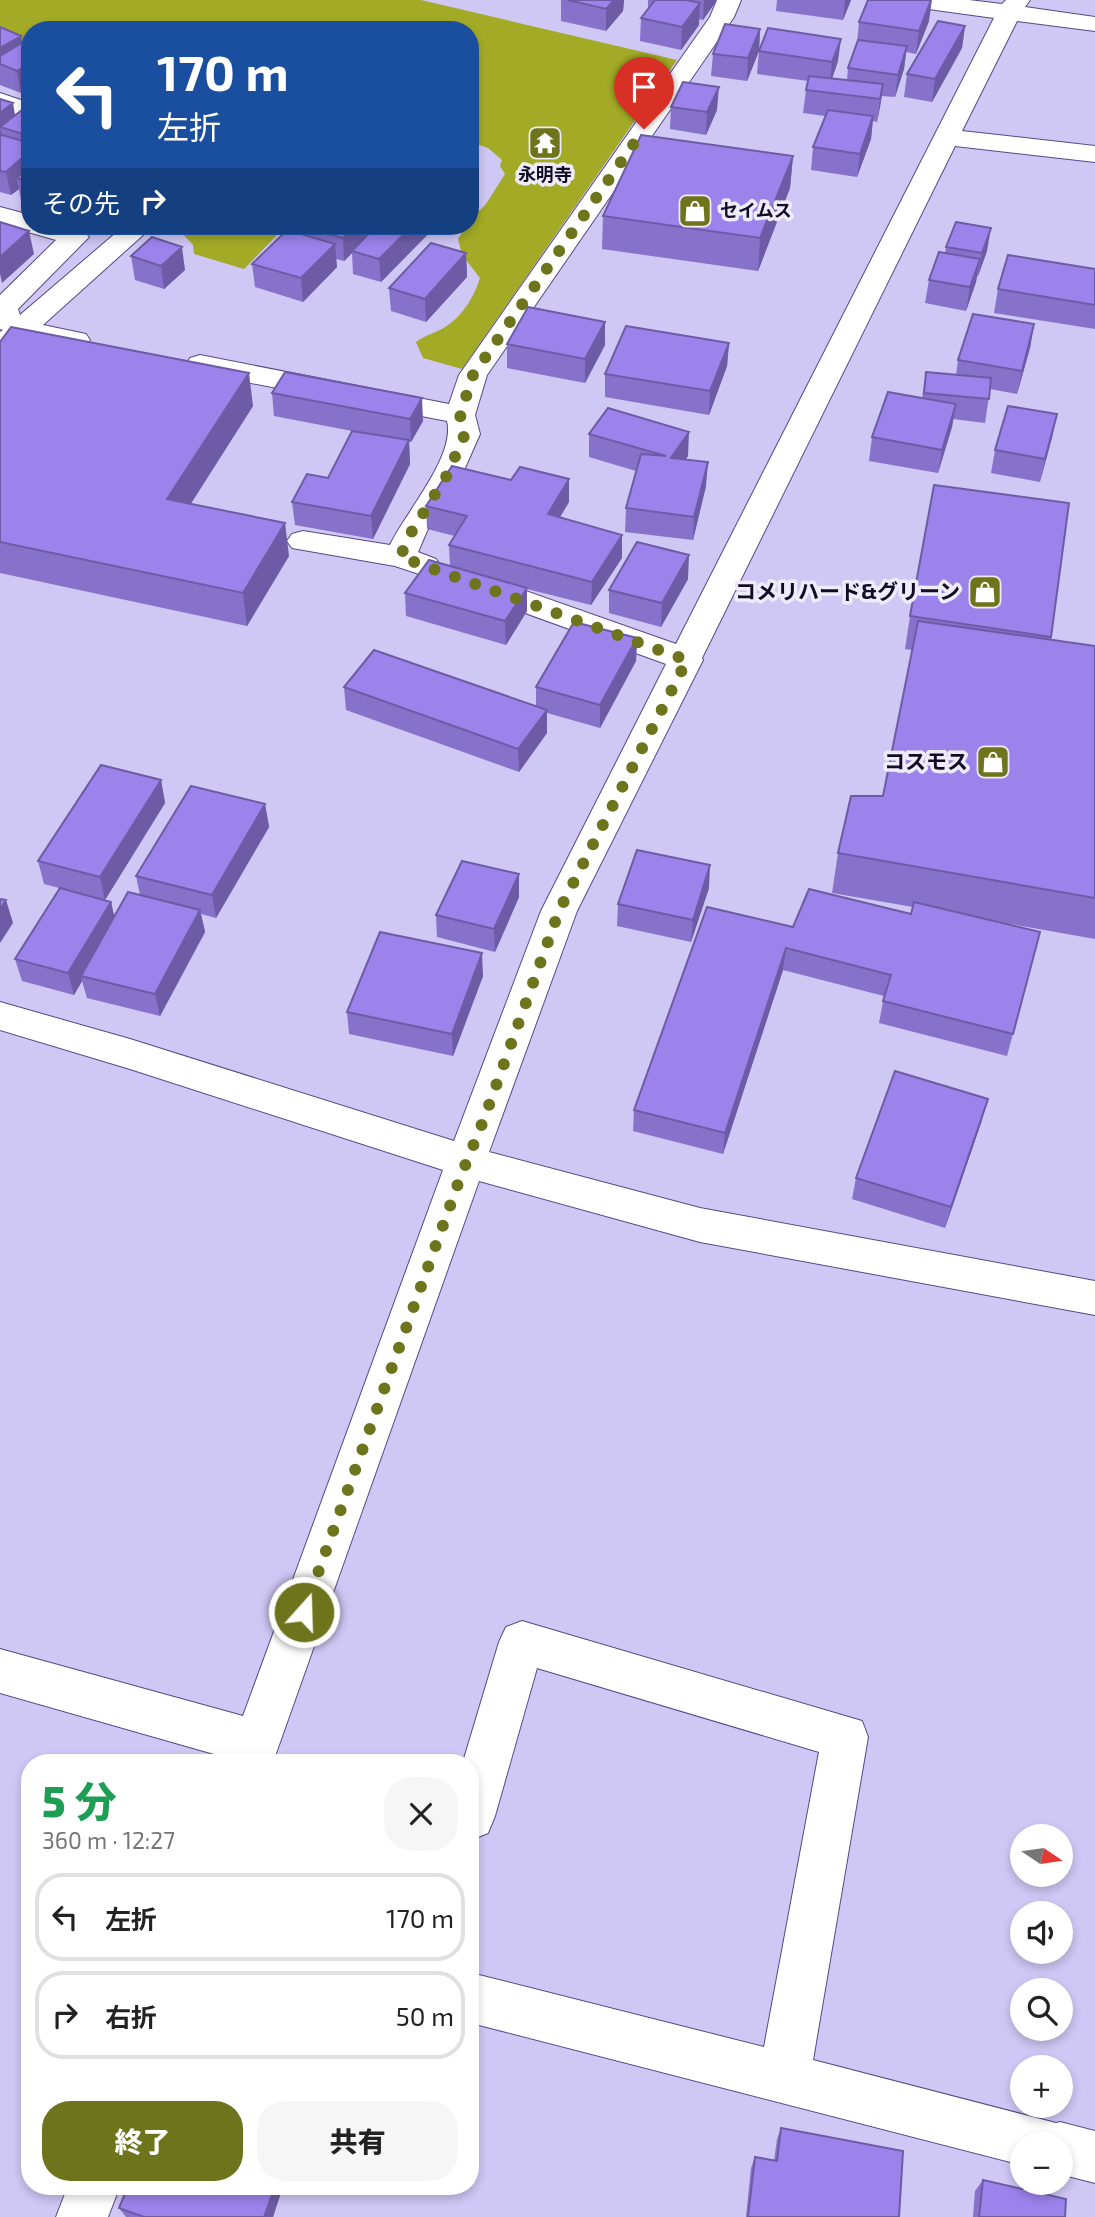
<!DOCTYPE html>
<html lang="ja">
<head>
<meta charset="utf-8">
<style>
  :root { --surface:#fff; --page:#f6f6f6; --text:#222; --muted:#767676; --line:#e0e0e0; --accent:#6e741c }
  body { margin:0; font-family:"Exo 2","Noto Sans JP",sans-serif; background:var(--page); color:var(--text); height:100vh; display:flex; flex-direction:column; font-size:26px; white-space:nowrap }
  * { box-sizing:border-box; margin:0 }
  p { font-size:23px; color:var(--muted) }
  .icon { flex:none; width:38px; height:38px; fill:none; stroke:currentColor; stroke-width:2; stroke-linecap:round; stroke-linejoin:round }
  .map { position:relative; flex:1; overflow:hidden }
  .panel { position:absolute; left:21px; top:1754px; width:458px; height:441px; display:flex; flex-direction:column; background:var(--surface); border-radius:28px; box-shadow:0 4px 10px #0003 }
  .panel>* { flex:none }
  .top-card { position:absolute; left:21px; top:21px; width:458px; height:214px; border-radius:28px; box-shadow:0 4px 10px #0003; background:#1a4fa0; color:#fff; overflow:hidden }
  .needle { width:46px; rotate:103deg }
  .fabs { position:absolute; left:1010px; top:1824px; display:grid; gap:14px }
  .fabs a { display:grid; place-items:center; width:63px; height:63px; border-radius:50%; background:var(--surface); box-shadow:0 4px 10px #0003; font-size:35px }
  .pin { position:absolute; display:grid; place-items:center; width:60px; height:60px; color:#fff; margin:-72px -30px; border-radius:50% 50% 50% 0; rotate:-45deg; box-shadow:0 0 7px #0007 }
  .pin .icon { rotate:45deg }
  .me { position:absolute; width:77px; margin:-38px; rotate:20deg; stroke-linejoin:round; filter:drop-shadow(0 0 5px #0008) }
  .turn { display:flex; align-items:center; gap:24px; height:147px; padding:0 21px; font-size:32px }
  .turn .icon { width:91px; height:91px; stroke-width:2.5 }
  .turn b { display:block; font-size:49px; line-height:60px }
  .then { display:flex; align-items:center; height:66px; padding:0 21px; background:#0003; gap:14px; font-size:26px }
  .round { display:grid; place-items:center; flex:none; width:74px; height:74px; border-radius:28px; background:var(--page) }
  .headline { display:flex; align-items:center; justify-content:space-between; height:119px; padding:0 21px }
  h1 { font-size:42px; font-weight:800; line-height:52px; color:#1e9e55 }
  .action { display:flex; gap:14px; margin-top:auto; padding:14px 21px }
  .action a { flex:1; height:80px; border-radius:28px; background:var(--accent); color:#fff; font-size:28px; font-weight:800; line-height:80px; text-align:center }
  .action a+a { background:var(--page); color:var(--text) }
  ul { padding:0; list-style:none }
  li { display:flex; align-items:center; gap:21px; height:88px; margin:0 14px 10px; padding:0 7px; border:4px solid var(--line); border-radius:28px }
  li div { flex:1 }
  li b { display:block; font-size:26px }
  li em { font-style:normal }
  .map>svg:first-child { display:block }
</style>
</head>
<body>
<div class="map">
<svg width="1095" height="2217" viewBox="0 0 1095 2217">
  <rect width="100%" height="100%" fill="#cfc7f4"/>
  <!-- green -->
  <path fill="#a3ab26" d="M0,0H421L677,60L462,369L423,358L416,342C427,334 436,333 445,327C462,317 474,297 480,278L462,255L458,239L466,226H471V219L486,204L505,174L500,166L502,160L488,148L471,142V30H30V48L0,36Z
    M182,226H286L244,269L194,254L193,245L180,231Z"/>
  <g fill="none" stroke-linecap="round" stroke-linejoin="round">
    <defs>
      <path id="minor" d="M717,0H741L734,17L487,375L475,415L480,434L461,477L427,531L418,552L436,559L441,566L436,573L425,576L395,566L292,548L287,541L292,534L303,531L390,545C405,513 456,456 447,421L200,373L190,370L186,364L190,358L200,355L449,404L459,375L710,17Z
        M902,0H969L1002,4L1006,0H1030L1025,7L1095,17V31L1017,21L962,131L1095,146V162L955,146L702,658L703,660L577,911L489,1152L700,1208L1095,1281V1315L700,1242L479,1181L273,1762H227L228,1758L0,1693V1649L243,1716L443,1170L130,1069L0,1030V1002L130,1039L454,1141L541,911L666,664L467,592L462,585L467,578L478,575L489,578L676,644L994,18L914,7L906,5Z
        M0,93L30,103V120L0,110Z
        M0,207L30,215V226C47,226 77,221 89,237L18,309L20,315L124,226H153L43,325L86,334L90,340L86,346L76,349L27,338L17,347L0,348V332L3,330L0,329V295L56,240L0,224Z
        M522,1621L862,1721L868,1737L813,2060L1056,2123L1060,2122L1095,2131V2183L1060,2174V2144H1022V2165L471,2023V1973L764,2047L819,1752L537,1668L495,1816L488,1833L471,1840V1762H463L499,1642L506,1627Z
        M68,2186H120L108,2217H56Z"/>
    </defs>
    <!-- minor casing -->
    <use href="#minor" stroke="#584889" stroke-width="2"/>
    <!-- minor -->
    <use href="#minor" fill="#fff" fill-rule="evenodd"/>
  </g>
  <!-- wall -->
  <path fill="#8671cb" d="M561,0H624L623,11L606,31L561,21Z
    M648,0H717L703,20L699,19V25L681,50L640,41L641,18L648,9Z
    M777,0H851L843,20L776,11Z
    M929,21L916,54L906,52L904,69L895,97L882,96L877,122L873,121L871,139L857,177L811,170L813,147L825,116L803,113L806,90L808,81L757,74L759,51L747,81L711,76L713,54L760,29L759,51L838,61L832,79L847,80L848,68L857,43L859,22Z
    M965,26L962,48L932,102L904,97L907,74Z
    M0,27L21,36L22,43L30,41V99L28,90L21,93L0,85Z
    M0,99L15,115L30,107V203L21,201L19,189L11,195L0,192Z
    M671,107L717,110L706,135L670,129Z
    M793,156L790,188L758,271L602,249L603,216Z
    M88,226H110L104,231Z
    M287,226H436L381,282L353,274L352,253L344,261L336,259L337,267L303,302L255,287L252,264L287,230Z
    M946,247L987,251L978,276H977L976,282L966,311L925,303L929,280L945,253Z
    M466,253L467,277L426,322L391,311L389,288Z
    M131,256L185,270L164,289L135,280Z
    M1095,269V329L994,313L998,289Z
    M605,322V345L585,383L507,368V344Z
    M1034,324L1030,348L1017,394L990,389L985,423L953,419L952,427L938,473L869,461L872,437L922,398L926,372L956,375L958,360Z
    M0,342L253,406L191,503L289,556L247,626L0,573Z
    M729,343L727,366L709,415L605,397V374Z
    M272,393L423,421L411,442H409L410,464L373,539L295,525L292,502L328,478L352,431L274,416Z
    M1057,414L1040,482L991,473L995,450Z
    M589,434L688,456L685,460L706,486L693,540L625,532L626,508L636,471L589,457Z
    M569,479V502L560,517L622,535V558L591,605L527,589V611L506,645L406,616L405,593L450,566L449,545L455,536L427,529L426,506L511,480Z
    M1069,503L1051,640L1095,646V939L994,921L1040,932L1007,1056L879,1023L884,996L783,970L723,1154L633,1131L634,1110L793,927L911,914L913,907L832,893L838,853L883,796L912,650L905,649L910,616Z
    M688,579L661,627L609,613V590Z
    M637,638L636,661L600,728L547,713V733L519,772L346,710L344,687L536,706V687Z
    M161,780L165,803L105,900L44,884L38,861Z
    M265,804L269,827L216,918L201,914L205,932L160,1016L87,998L82,981L74,995L22,981L15,959L111,902L114,916L140,895L136,876Z
    M709,888L691,942L617,926L618,904Z
    M519,897L495,952L437,937L436,915Z
    M483,976L453,1056L349,1034L347,1012Z
    M982,1120L945,1228L852,1199L856,1178Z
    M781,2128L899,2217H746L751,2168L755,2157L774,2161L777,2139Z
    M983,2180L1065,2217H973L975,2191Z
    M128,2186H283L273,2217H126L119,2208Z
    M344,2186H377L374,2195Z"/>
  <!-- shaded-wall -->
  <path fill="#6d5ca5" d="M614,0H624L623,11L606,31V9Z
    M704,0H717L703,20Z
    M845,0H851L843,20Z
    M932,0L929,21L916,54L919,31Z
    M700,3L699,25L681,50L682,27Z
    M965,26L962,48L932,102L935,79Z
    M760,29L759,51L747,81L748,58Z
    M21,36L25,58L0,64V48Z
    M841,39L838,61L830,84L832,62Z
    M907,46L904,69L895,97L898,75Z
    M30,63V78L25,76L28,90L21,93L17,71Z
    M883,84L880,107L877,122L880,99Z
    M719,87L717,110L706,135L707,112Z
    M13,103L17,126L0,127L2,137L0,139V113Z
    M873,116L871,139L857,177L860,154Z
    M30,132V179L16,178L19,189L11,195L6,172L29,152L26,135Z
    M793,156L790,188L758,271L760,238Z
    M103,226H110L104,231Z
    M354,226H377L352,251V253L344,261L343,238Z
    M412,226H436L381,282L379,259Z
    M991,228L987,251L978,276L982,253Z
    M29,231L34,254L2,283L0,274V257Z
    M335,244L337,267L303,302L301,278Z
    M182,247L185,270L164,289L161,266Z
    M466,253L467,277L426,322L425,299Z
    M980,259L976,282L966,311L970,287Z
    M605,322V345L585,383V359Z
    M1034,324L1030,348L1017,394L1022,371Z
    M729,343L727,366L709,415L710,391Z
    M249,373L253,406L173,532L167,499Z
    M422,398L423,421L411,442L410,419Z
    M956,404L952,427L938,473L942,450Z
    M1057,414L1052,438L1040,482L1045,459Z
    M689,432L688,456L669,481L671,458Z
    M409,440L410,464L373,539L371,516Z
    M708,462L706,486L693,540L694,517Z
    M569,479V502L548,537V514Z
    M285,523L289,556L247,626L243,593Z
    M622,535V558L591,605L592,582Z
    M689,555L688,579L661,627L662,603Z
    M527,588V611L506,645L505,621Z
    M637,638L636,661L600,728V705Z
    M547,710V733L519,772L518,749Z
    M161,780L165,803L105,900L100,877Z
    M265,804L269,827L216,918L212,895Z
    M710,865L709,888L691,942L693,920Z
    M519,874V897L495,952L494,929Z
    M6,900L13,923L0,943V910Z
    M111,902L116,924L81,976L82,981L74,995L68,973Z
    M200,910L205,932L160,1016L155,994Z
    M786,948L783,970L723,1154L725,1133Z
    M482,953L483,976L453,1056L452,1034Z
    M988,1099L982,1120L945,1228L951,1207Z
    M275,2186H283L273,2217H264Z
    M371,2186H377L374,2195Z"/>
  <!-- building -->
  <path fill="#9c83ec" stroke="#6d5ca5" stroke-width="2" d="M568,0H614L606,9Z
    M655,0H687L700,3L682,27L641,18Z
    M868,0H931L919,31L859,22Z
    M938,21L965,26L935,79L907,74Z
    M725,24L760,29L748,58L713,54Z
    M0,27L21,36L0,48Z
    M768,28L841,39L832,62L759,51Z
    M27,40L30,41V63L17,71L0,64V56Z
    M858,40L907,46L898,75L848,68Z
    M809,76L883,84L880,99L806,90Z
    M683,82L719,87L707,112L671,107Z
    M0,99L13,103L0,113Z
    M27,106L30,107V132L26,135L0,127Z
    M828,110L873,116L860,154L813,147Z
    M2,135L30,143V151L6,172L0,171V136Z
    M641,135L793,156L760,238L603,216Z
    M30,167V182L16,178Z
    M0,222L29,231L0,257Z
    M956,222L991,228L982,253L946,247Z
    M299,226H354L343,238Z
    M376,226H412L379,259L352,251Z
    M287,230L335,244L301,278L252,264Z
    M152,237L182,247L161,266L131,256Z
    M431,243L466,253L425,299L389,288Z
    M939,252L980,259L970,287L929,280Z
    M1008,255L1095,269V305L998,289Z
    M528,307L605,322L585,359L507,344Z
    M973,314L1034,324L1022,371L958,360Z
    M626,326L729,343L710,391L605,374Z
    M11,327L249,373L167,499L285,523L243,593L0,542V342Z
    M285,372L422,398L410,419L272,393Z
    M926,372L991,378L989,399L924,393Z
    M888,392L956,404L942,450L872,437Z
    M1008,406L1057,414L1045,459L995,450Z
    M608,408L689,432L671,458L708,462L694,517L626,508L641,454L666,456L589,434Z
    M352,431L409,440L371,516L292,502L307,474L328,478Z
    M452,466L511,480L520,467L569,479L548,514L622,535L592,582L449,545L467,516L426,506Z
    M934,485L1069,503L1051,637L910,616Z
    M637,542L689,555L662,603L609,590Z
    M429,560L527,588L505,621L405,593Z
    M918,621L1095,646V898L838,853L851,796H883Z
    M574,622L637,638L600,705L536,687Z
    M374,650L547,710L518,749L344,687Z
    M101,765L161,780L100,877L38,861Z
    M191,786L265,804L212,895L136,876Z
    M637,850L710,865L693,920L618,904Z
    M462,861L519,874L494,929L436,915Z
    M60,888L111,902L68,973L15,959Z
    M809,889L911,914L914,902L1040,932L1013,1034L883,1001L891,975L786,948L725,1133L634,1110L707,907L793,927Z
    M128,892L200,910L155,994L81,976Z
    M0,899L6,900L0,910Z
    M380,932L482,953L452,1034L347,1012Z
    M895,1071L988,1099L951,1207L856,1178Z
    M781,2128L903,2151L899,2217H748L755,2157L777,2161Z
    M983,2180L1066,2199L1065,2217H979Z
    M128,2186H275L264,2217H144L119,2208Z"/>
  <g fill="none" stroke-linecap="round" stroke-linejoin="round">
    <!-- route -->
    <path stroke="#6e741c" stroke-width="12" stroke-dasharray="0 21.6" d="M304,1612L460,1178L484,1119L559,911L687,660L400,557L412,531L446,477L465,434L460,415L473,375L644,129"/>
  </g>
  <!-- icons -->
  <defs>
    <symbol id="temple-square" viewBox="-11 -11 22 22"><rect x="-9" y="-9" width="18" height="18" rx="4" fill="#6e741c" stroke="#eeecfb"/><path d="M0-6L5-2H3V0L6.5 2.5H4V6H1.5V3h-3V6H-4V2.5H-6.5L-3 0V-2H-5Z" fill="#fff"/></symbol>
    <symbol id="shop-square" viewBox="-11 -11 22 22"><rect x="-9" y="-9" width="18" height="18" rx="4" fill="#6e741c" stroke="#eeecfb"/><path d="M-5-2.5h2.3a2.7 3.5 0 0 1 5.4 0H5L5.5 6h-11ZM-1.5-2.5h3a1.5 2.3 0 0 0-3 0Z" fill="#fff"/></symbol>
  </defs>
  <g fill-rule="evenodd">
    <use href="#temple-square" x="526" y="124" width="38" height="38"/>
    <use href="#shop-square" x="676" y="192" width="38" height="38"/>
    <use href="#shop-square" x="966" y="573" width="38" height="38"/>
    <use href="#shop-square" x="974" y="743" width="38" height="38"/>
  </g>
  <g text-anchor="middle" stroke-width="7" stroke-linejoin="round" paint-order="stroke">
    <!-- far-poi labels -->
    <g font-size="18" font-weight="bold" fill="#120b25" stroke="#eeecfb">
      <text x="545" y="181">永明寺</text>
      <text x="720" y="217" text-anchor="start">セイムス</text>
    </g>
    <!-- poi labels -->
    <g font-size="21" font-weight="bold" fill="#120b25" stroke="#eeecfb" text-anchor="end">
      <text x="960" y="599">コメリハード&amp;グリーン</text>
      <text x="968" y="769">コスモス</text>
    </g>
  </g>
</svg>
<div class="fabs">
<a><svg class="needle" viewBox="-14 -14 28 28"><path d="M0-13l5 13h-10z" fill="#e53935"/><path d="M0 13l5-13h-10z" fill="#767676"/></svg></a>
<a><svg class="icon" aria-label="sound" viewBox="0 0 24 24"><path d="M4 9h4l5-4v14l-5-4H4zM17 9q2 3 0 6"/></svg></a>
<a><svg class="icon" aria-label="search" viewBox="0 0 24 24"><circle cx="10" cy="10" r="6"/><path d="M15 15l6 6"/></svg></a>
<a>+</a>
<a>−</a>
</div>
<div class="pin" style="left:644px;top:129px;background:#d93025"><svg class="icon" aria-label="arrive" viewBox="0 0 24 24"><path d="M6 21V4h12l-3 4 3 4H6"/></svg></div>
<svg class="me" style="left:304px;top:1612px" viewBox="-20 -20 40 40"><circle r="17" fill="#6e741c" stroke="#fff" stroke-width="3"/><path d="M0-11L8 9 0 5-8 9z" fill="#fff"/></svg>
<div class="top-card">
<div class="turn"><svg class="icon" aria-label="left" viewBox="0 0 24 24"><path d="M17 20v-9H6M10 6l-5 5 5 5"/></svg><div><b>170 m</b>左折</div></div>
<div class="then">その先<svg class="icon" aria-label="right" viewBox="0 0 24 24"><path d="M7 20v-9h11M14 6l5 5-5 5"/></svg></div>
</div>
<section class="panel">
<div class="headline"><div><h1>5 分</h1><p>360 m · 12:27</p></div><a class="round"><svg class="icon" aria-label="close" viewBox="0 0 24 24"><path d="M6 6l12 12M18 6L6 18"/></svg></a></div>
<ul>
<li><svg class="icon" aria-label="left" viewBox="0 0 24 24"><path d="M17 20v-9H6M10 6l-5 5 5 5"/></svg><div><b>左折</b></div><em>170 m</em></li>
<li><svg class="icon" aria-label="right" viewBox="0 0 24 24"><path d="M7 20v-9h11M14 6l5 5-5 5"/></svg><div><b>右折</b></div><em>50 m</em></li>
</ul>
<div class="action"><a>終了</a><a>共有</a></div>
</section>
</div>
</body>
</html>
